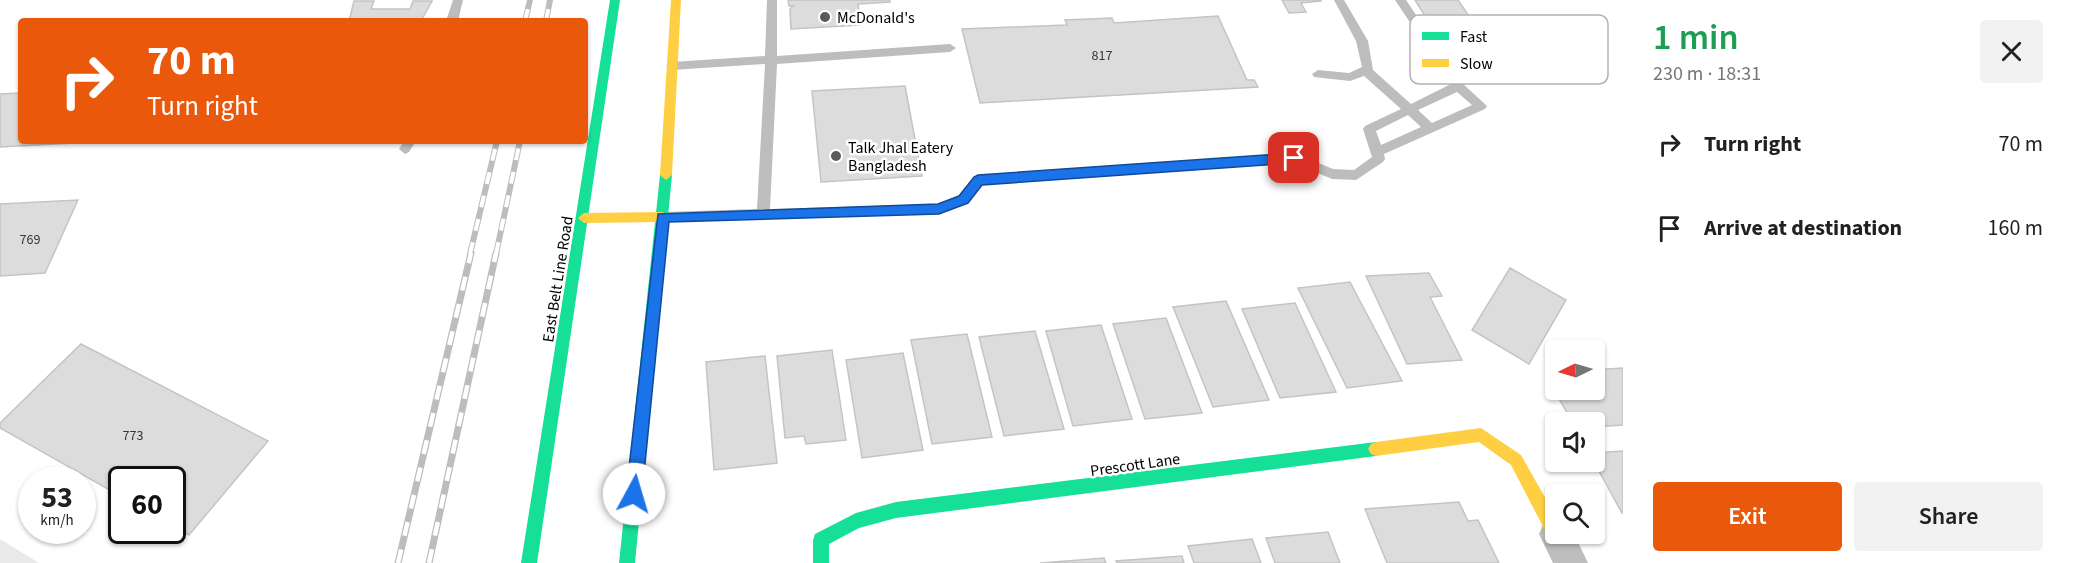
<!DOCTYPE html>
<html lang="en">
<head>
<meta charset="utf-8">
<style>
  :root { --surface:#fff; --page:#f2f2f2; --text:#202124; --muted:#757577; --accent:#ea580c }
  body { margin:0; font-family:"Source Sans 3",sans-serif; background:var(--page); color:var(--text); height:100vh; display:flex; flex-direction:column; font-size:22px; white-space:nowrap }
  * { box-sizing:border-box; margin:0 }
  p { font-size:20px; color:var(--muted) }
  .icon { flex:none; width:33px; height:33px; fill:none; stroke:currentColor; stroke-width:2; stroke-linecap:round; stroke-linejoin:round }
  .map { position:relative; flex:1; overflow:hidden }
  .side { display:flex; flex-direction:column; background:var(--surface); width:450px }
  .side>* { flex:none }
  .hud { position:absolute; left:18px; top:18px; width:570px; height:126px; border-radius:6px; box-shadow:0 2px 4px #0004; background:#ea580c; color:#fff; overflow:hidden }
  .needle { width:39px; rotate:265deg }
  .buttons { position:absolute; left:1545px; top:340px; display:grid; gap:12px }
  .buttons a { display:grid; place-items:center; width:60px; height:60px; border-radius:6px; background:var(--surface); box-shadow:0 2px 4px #0004; font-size:30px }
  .speed { position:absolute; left:18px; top:466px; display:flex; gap:12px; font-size:30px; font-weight:700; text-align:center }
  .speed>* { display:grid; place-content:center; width:78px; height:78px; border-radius:50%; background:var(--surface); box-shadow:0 2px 4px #0004; line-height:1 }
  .speed small { font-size:15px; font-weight:400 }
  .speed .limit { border:3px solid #111; border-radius:9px; background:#fff; color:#111 }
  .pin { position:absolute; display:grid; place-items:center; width:51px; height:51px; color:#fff; margin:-26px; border-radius:12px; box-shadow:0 3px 9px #0006 }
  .me { position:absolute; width:66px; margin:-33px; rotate:6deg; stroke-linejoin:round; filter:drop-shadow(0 0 4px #0008) }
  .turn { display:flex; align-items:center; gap:21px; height:126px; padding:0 30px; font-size:27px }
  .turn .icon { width:78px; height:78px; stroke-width:2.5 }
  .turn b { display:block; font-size:42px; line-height:51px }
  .round { display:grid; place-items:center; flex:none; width:63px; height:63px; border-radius:6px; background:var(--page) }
  .headline { display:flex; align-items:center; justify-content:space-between; height:102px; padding:0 30px }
  h1 { font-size:36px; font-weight:600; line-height:45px; color:#1e9e55 }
  .button { display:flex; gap:12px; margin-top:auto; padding:12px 30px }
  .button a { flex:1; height:69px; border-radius:6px; background:var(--accent); color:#fff; font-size:24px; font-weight:600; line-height:69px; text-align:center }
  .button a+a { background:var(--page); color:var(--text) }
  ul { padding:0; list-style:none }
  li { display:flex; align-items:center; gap:18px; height:84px; padding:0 30px }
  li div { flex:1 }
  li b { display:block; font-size:22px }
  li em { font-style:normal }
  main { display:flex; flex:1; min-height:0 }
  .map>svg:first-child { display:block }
</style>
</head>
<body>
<main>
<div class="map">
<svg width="1623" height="563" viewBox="0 0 1623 563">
  <rect width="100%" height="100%" fill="#fff"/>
  <!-- green -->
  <path fill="#e9e9e9" d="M0,539L39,563H0Z"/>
  <!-- building -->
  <path fill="#dcdcdc" stroke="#c4c4c4" stroke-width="1.5" d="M788,0H890V2L858,4L861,25L791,29L790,9L793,6H789Z
    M1282,0H1320L1321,1L1301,3L1306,12L1289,13Z
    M1415,0H1458L1469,16L1427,19Z
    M354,1H374L371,9H410L413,1H432L421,21H349Z
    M1218,16L1247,80H1254L1258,87L980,103L962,29L1067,25L1065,20L1112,18L1114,23Z
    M905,86L922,176L821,182L812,91Z
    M21,93V141H112L0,147V94Z
    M78,200L45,273L0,276V204Z
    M1510,268L1566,300L1529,364L1472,330Z
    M1429,273L1442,296L1430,297L1462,360L1407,364L1366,276Z
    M1350,282L1402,381L1347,388L1298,288Z
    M1226,301L1269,400L1213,407L1173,307Z
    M1295,303L1336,392L1280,398L1242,309Z
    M1166,318L1202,413L1145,419L1113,324Z
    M1101,325L1132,419L1073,426L1046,331Z
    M1035,331L1064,429L1004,436L979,337Z
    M967,334L992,437L932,444L911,340Z
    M81,344L268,441L189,535L172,525V480H122V497L0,428V423Z
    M832,350L846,440L806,444L804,436L785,438L777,356Z
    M903,353L923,450L862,458L846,360Z
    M765,356L777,463L714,470L706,362Z
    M1623,368V425L1594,427V423H1573L1554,390H1594V370Z
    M1623,451V513H1622L1594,462V453Z
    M1459,502L1468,521L1478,520L1499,563H1387L1365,509Z
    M1328,532L1340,563H1275L1266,538Z
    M1252,539L1261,563H1194L1188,546Z
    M1182,556L1184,563H1117L1116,561Z
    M1104,558L1106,563H1040Z"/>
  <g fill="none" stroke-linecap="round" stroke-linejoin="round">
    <!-- lane -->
    <path fill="#bdbdbd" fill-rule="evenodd" d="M453,0H463L458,21H446Z
      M767,0H777V56L950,44L956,48L950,52L777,64L770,209L938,204L960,195L974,177L978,175L1295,153L1333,169L1354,170L1372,157L1363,129L1365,126L1401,109L1364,76L1350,81L1314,77L1312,74L1318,70L1349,73L1362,67L1356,41L1334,0H1344L1368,41L1373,70L1411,104L1451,84L1395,0H1406L1462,83L1487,106L1485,109L1384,154L1385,159L1383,162L1356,180L1332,179L1294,163L982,185L968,203L939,214L658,221L657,217L663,212L757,209L765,64L672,70L666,66L672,62L765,56ZM1457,92L1472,105L1432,123L1418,110ZM1408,115L1421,127L1381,145L1376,131Z
      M404,141H416L409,152L405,154L399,149Z"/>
    <!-- street -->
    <path fill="#bdbdbd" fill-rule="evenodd" d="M1556,517V534H1574L1588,563H1553L1539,534L1544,522Z"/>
    <!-- fast -->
    <path fill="#16e098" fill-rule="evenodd" d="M610,0H620L537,563H521Z
      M666,170L672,175L635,563H619L660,175Z
      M1376,442L1381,444L1384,449L1381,454L1376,456L896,518L859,528L829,544V563H813V540L815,534L856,513L896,502Z"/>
    <!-- slow -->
    <path fill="#ffcf43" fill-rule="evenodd" d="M671,0H681L672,175L666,180L660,175Z
      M663,212L669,217L663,222L584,223L578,218L584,213Z
      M1481,428L1521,455L1556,517V534H1564L1562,540L1556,542L1550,540L1511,465L1479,442L1376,456L1371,454L1368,449L1371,444L1376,442Z"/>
    <defs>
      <path id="rail-far1" d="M525,21L530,0
        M546,21L550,0
        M470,254L497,141
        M496,254L520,141"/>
      <path id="rail" d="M398,563L471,253
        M429,563L496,253"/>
    </defs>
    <!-- rail-far1 casing -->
    <use href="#rail-far1" stroke="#bdbdbd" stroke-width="6"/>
    <!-- rail casing -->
    <use href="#rail" stroke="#bdbdbd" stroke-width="7"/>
    <!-- rail-far1 -->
    <use href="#rail-far1" stroke="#fff" stroke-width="4" stroke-dasharray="12" stroke-linecap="butt"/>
    <!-- rail -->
    <use href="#rail" stroke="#fff" stroke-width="4.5" stroke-dasharray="14" stroke-linecap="butt"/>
  </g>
  <!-- route -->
  <path fill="#1a73e8" stroke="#114b97" stroke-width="1.5" d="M1294,153L1301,158L1294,163L982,185L968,203L939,214L669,222L642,494L639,499L634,502L628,499L626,494L658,214L938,204L959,196L974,177L978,175Z"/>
  <!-- markers -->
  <g fill="#595959" stroke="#fff" stroke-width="2">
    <circle cx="825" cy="17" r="6"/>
    <circle cx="836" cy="156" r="6"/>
  </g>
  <g text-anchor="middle" stroke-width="5" stroke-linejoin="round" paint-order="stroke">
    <!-- number labels -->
    <g font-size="14" fill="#373737">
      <text x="1102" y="60">817</text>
      <text x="30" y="244">769</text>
      <text x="133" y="440">773</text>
    </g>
    <!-- poi labels -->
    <g font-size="16" fill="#000" stroke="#fff" text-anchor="start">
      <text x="837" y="23">McDonald's</text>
      <text x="848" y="153">Talk Jhal Eatery<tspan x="848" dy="18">Bangladesh</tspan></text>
    </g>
    <!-- street labels -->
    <g font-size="16" fill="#000" stroke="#fff">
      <text transform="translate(557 279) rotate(-81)" y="6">East Belt Line Road</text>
      <text transform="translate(1135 464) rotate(-8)" y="6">Prescott Lane</text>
    </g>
  </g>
  <!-- legend -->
  <rect x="1410" y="15" width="198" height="69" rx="9" fill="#fff" stroke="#b2b2b2" stroke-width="1.5"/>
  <rect x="1422" y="32" width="27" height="8" fill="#16e098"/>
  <rect x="1422" y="59" width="27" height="8" fill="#ffcf43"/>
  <g font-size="16" fill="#000">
    <text x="1460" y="42">Fast</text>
    <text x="1460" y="69">Slow</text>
  </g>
</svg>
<div class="buttons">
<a><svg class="needle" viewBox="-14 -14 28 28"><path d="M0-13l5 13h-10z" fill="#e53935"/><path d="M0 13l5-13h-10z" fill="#757577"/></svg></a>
<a><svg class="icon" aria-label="sound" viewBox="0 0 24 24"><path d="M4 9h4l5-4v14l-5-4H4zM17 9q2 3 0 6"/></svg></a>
<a><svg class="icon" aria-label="search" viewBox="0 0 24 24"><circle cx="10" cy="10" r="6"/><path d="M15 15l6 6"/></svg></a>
</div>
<div class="speed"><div>53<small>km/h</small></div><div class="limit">60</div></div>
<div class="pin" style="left:1294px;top:158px;background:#d93025"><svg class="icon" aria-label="arrive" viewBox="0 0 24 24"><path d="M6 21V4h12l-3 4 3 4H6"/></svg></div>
<svg class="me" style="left:634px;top:494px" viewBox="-20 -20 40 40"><circle r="19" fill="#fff"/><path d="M0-13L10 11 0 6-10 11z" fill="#1a73e8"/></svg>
<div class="hud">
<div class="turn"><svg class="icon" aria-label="right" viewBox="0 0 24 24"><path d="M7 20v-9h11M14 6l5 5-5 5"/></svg><div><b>70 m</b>Turn right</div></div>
</div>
</div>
<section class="side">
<div class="headline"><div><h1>1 min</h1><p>230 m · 18:31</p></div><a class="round"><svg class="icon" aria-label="close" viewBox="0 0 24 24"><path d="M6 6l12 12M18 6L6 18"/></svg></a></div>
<ul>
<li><svg class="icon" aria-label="right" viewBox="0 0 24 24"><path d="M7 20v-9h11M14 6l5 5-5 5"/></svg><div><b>Turn right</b></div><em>70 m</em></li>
<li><svg class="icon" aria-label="arrive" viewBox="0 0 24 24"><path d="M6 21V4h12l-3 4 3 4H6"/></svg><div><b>Arrive at destination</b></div><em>160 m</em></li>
</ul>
<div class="button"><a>Exit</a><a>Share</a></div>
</section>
</main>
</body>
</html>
